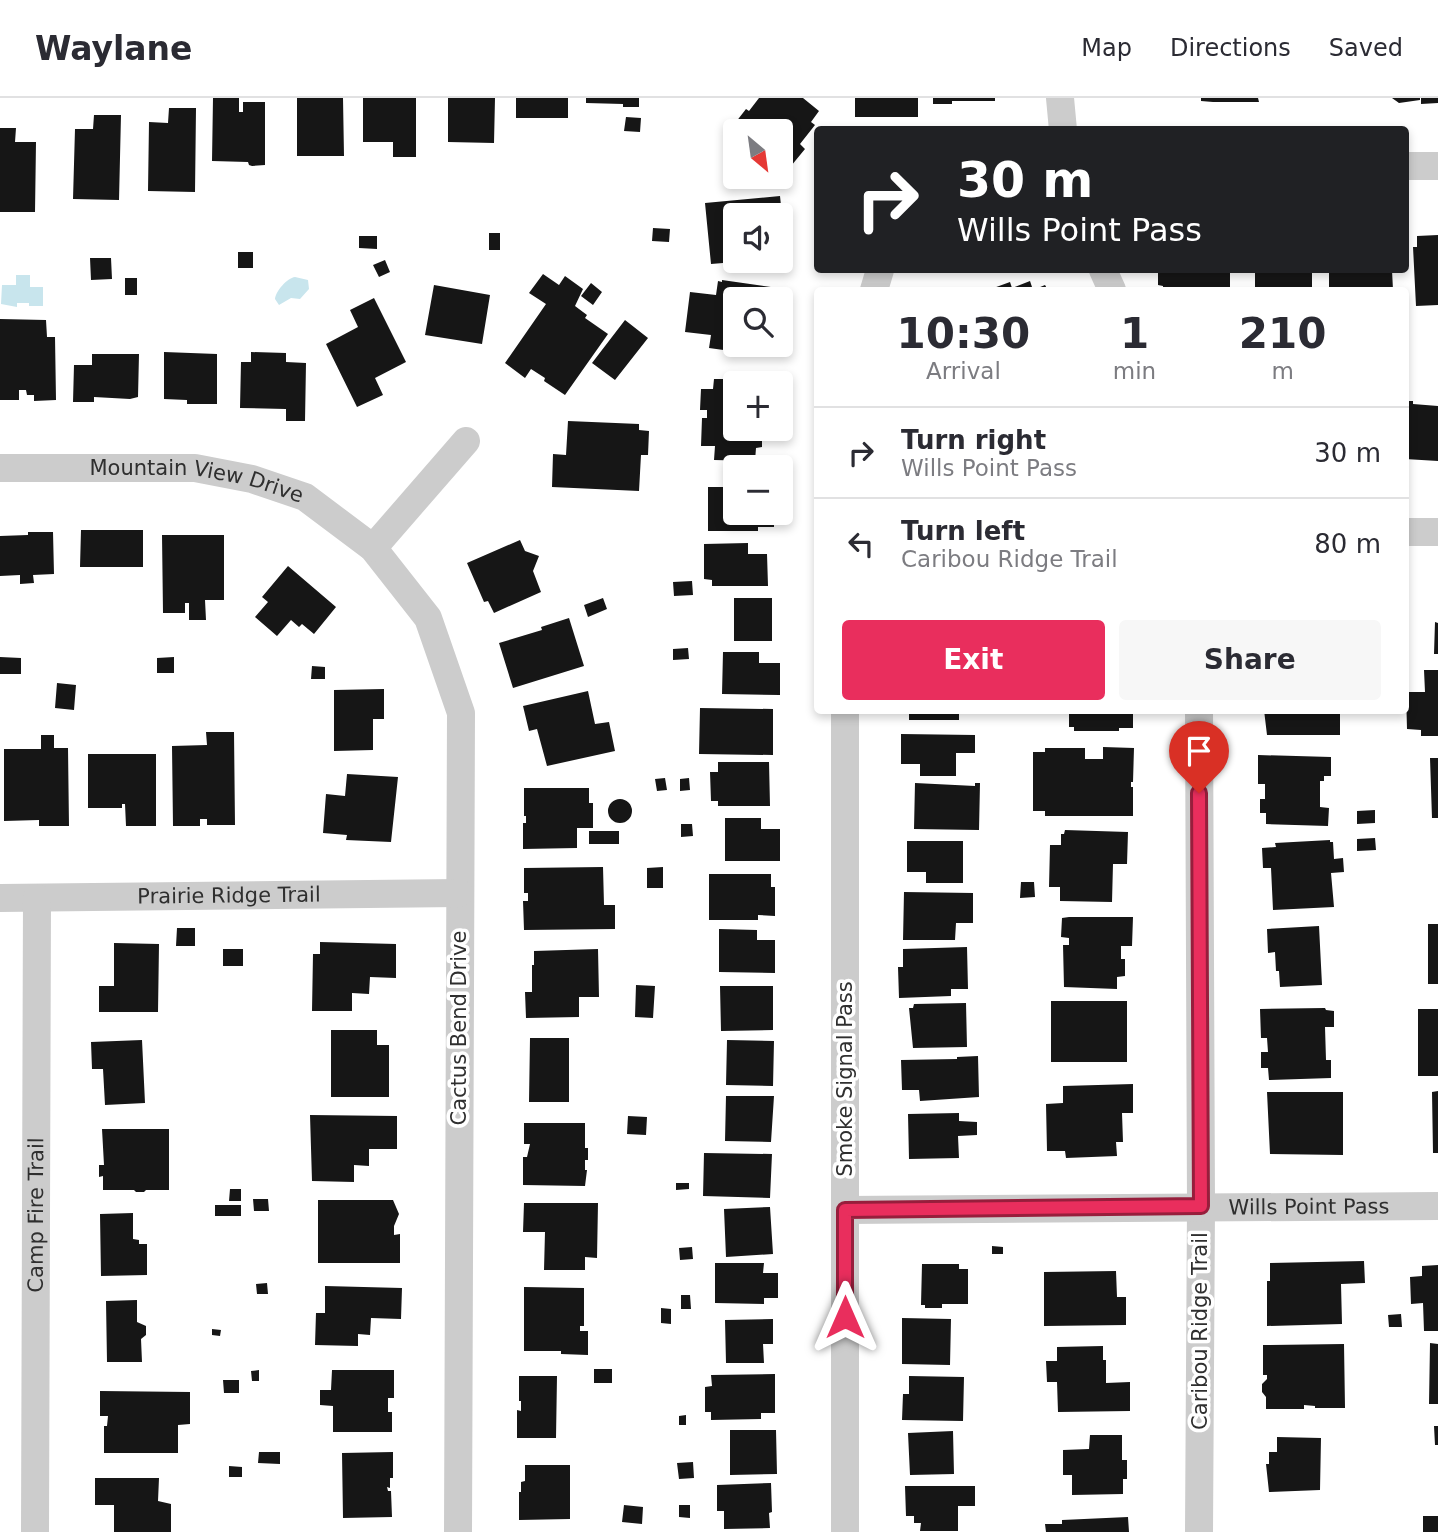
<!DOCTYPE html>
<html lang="en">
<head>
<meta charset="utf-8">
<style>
  :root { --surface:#fff; --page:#f7f7f7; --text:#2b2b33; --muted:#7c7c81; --line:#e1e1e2; --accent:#e92e5d }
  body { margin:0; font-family:"DejaVu Sans",sans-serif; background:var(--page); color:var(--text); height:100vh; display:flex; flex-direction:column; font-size:26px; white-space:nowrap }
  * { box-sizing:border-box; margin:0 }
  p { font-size:23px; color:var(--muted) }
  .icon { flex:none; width:38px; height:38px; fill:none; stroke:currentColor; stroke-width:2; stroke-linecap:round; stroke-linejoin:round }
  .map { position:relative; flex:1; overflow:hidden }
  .sheet { position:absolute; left:814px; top:189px; width:595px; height:427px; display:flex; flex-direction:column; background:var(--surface); border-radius:7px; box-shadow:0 4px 10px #0003 }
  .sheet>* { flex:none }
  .guide { position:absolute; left:814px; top:28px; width:595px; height:147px; border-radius:7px; box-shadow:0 4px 10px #0003; background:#202124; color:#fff; overflow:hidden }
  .needle { width:46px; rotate:151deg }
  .buttons { position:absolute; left:723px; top:21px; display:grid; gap:14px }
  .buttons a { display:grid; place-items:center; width:70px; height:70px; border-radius:7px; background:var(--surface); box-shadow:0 4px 10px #0003; font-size:35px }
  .pin { position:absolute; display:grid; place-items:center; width:60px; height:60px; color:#fff; margin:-72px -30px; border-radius:50% 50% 50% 0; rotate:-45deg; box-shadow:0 0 7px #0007 }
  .pin .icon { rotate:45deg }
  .me { position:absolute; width:77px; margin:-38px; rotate:0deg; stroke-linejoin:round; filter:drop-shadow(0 0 5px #0008) }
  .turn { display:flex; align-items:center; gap:24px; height:147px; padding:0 28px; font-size:32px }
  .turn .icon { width:91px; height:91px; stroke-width:2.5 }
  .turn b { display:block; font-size:49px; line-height:60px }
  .eta { display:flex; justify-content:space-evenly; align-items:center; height:119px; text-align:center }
  .eta b { font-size:42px; font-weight:600; line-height:49px }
  .action { display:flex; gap:14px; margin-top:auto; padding:14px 28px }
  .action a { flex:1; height:80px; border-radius:7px; background:var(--accent); color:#fff; font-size:28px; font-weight:600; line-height:80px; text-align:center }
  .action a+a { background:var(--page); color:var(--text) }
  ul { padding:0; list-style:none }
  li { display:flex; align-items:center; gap:21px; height:91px; padding:0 28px; border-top:2px solid var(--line) }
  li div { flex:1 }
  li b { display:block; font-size:26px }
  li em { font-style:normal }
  header { display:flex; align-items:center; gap:42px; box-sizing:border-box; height:98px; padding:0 35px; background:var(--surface); border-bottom:2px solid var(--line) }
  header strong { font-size:33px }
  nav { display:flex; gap:38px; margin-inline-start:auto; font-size:24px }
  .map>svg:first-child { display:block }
</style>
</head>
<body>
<header>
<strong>Waylane</strong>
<nav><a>Map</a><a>Directions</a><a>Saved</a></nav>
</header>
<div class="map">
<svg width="1438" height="1434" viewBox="0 0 1438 1434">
  <rect width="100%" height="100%" fill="#fff"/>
  <!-- water -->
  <path fill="#c8e5ed" d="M16,177H30V189H43V208H29V205H17V209L1,206L2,187H16Z
    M295,179L308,182L309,191L300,201L291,200L279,207L275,201C276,193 287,180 295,179Z"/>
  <!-- building -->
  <path fill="#161616" d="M213,0H239V14H243V4H265V67L252,68L249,67L248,64L212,63Z
    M297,0H343L344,58H297Z
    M363,0H416V59H393V44H363Z
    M448,0H495L494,45L448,44Z
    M516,0H568V20H516Z
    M586,0H639V9H623V6L586,5Z
    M759,0H803L819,13L811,24L815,27L800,46L805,51L791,68L780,60V33H737L732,29L746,11L749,13Z
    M855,0H918V19H855Z
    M933,0H995V3H952V6H933Z
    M1201,0H1258L1259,4H1213L1201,3Z
    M1392,0H1420V2L1399,5Z
    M1421,0H1438V5L1421,6Z
    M169,10H196L195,94L148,93L149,24L168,25Z
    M94,17H121L119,102L73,101L75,31H93Z
    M626,19L641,20L640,34L624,33Z
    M0,30H16L15,44H36L35,114H0Z
    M780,98L782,117H735V164L711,166L705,105Z
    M780,126H782L785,160H780Z
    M653,130L670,131L669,144L652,143Z
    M489,135H500V152H489Z
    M1438,137V207L1416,208L1413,149H1417V138Z
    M359,138H377V151L359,150Z
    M238,154H253V170H238Z
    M90,160H111L112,181L91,182Z
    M385,162L390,174L379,179L373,167Z
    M1158,172H1230V192H1163V188L1158,187Z
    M1255,172H1312V192H1255Z
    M1329,172H1392L1393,192H1329Z
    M543,176L559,187L565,178L583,191L575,208L587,217L585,220L608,236L565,297L544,283L545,280L531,271L525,280L505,265L546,206L529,195Z
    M125,180H137V197H125Z
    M722,182L785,191L782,210L780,201H735V247H761L760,257L709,250L711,237L685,234L690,194L716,197L718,183L722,184Z
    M1030,183L1033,192L1045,187L1048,192H988L1010,184L1012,190Z
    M591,185L602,194L593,207L581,198Z
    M434,187L490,197L482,246L425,237Z
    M374,200L406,264L375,280L383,297L357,309L326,246L358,229L350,212Z
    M0,221L46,222L47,239H55L56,302L34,303V297H27L26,292H19V302H0Z
    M625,222L648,240L615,282L592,265Z
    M164,254L217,256V306H187V302L164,301Z
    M251,254L286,255V264L306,265L305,323H286V311L240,310L241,264H251Z
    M92,256H139L138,299L130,301L94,299V304H73L74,267H92Z
    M714,281H734L735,331H756V335H762V349L756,350L755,363L714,362L715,348H701L702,320H707V312H700L701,291H713Z
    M1405,303H1413V306L1438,308V363L1405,361Z
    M568,323L639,326V332L649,333L648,357H641L639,393L552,389L553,356L566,357Z
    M708,389H735V415H774V429H758V433H708Z
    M81,432H143V469H80Z
    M28,434H53L54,476L33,477L34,485L20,486V477L0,478V438L28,437Z
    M162,437H224V502H205L206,522H189V505H185V515H163Z
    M520,442L525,453L539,458L533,473L541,494L494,515L488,503L484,504L467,465Z
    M748,445V456H767L768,488H712V482L704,481V446Z
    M288,468L336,509L314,536L302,526L299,529L291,522L277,538L255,519L268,504L262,499Z
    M692,483L693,497L674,498L673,484Z
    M603,500L607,511L588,519L584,507Z
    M734,500H772V543H734Z
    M569,520L584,568L513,590L499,545L542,532L541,529Z
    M1435,524L1438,525V556H1434Z
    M688,550L689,561L673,562V551Z
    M723,554H759V565H780V597L722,596Z
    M0,559L21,560V576H0Z
    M174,559V575H157V560Z
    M312,568L325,569V581H311Z
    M1424,572H1438V638H1421V632L1407,631L1406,594H1425Z
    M57,585L76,587L74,612L55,610Z
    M384,591V621H373V652L334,653V592Z
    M588,593L595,626L609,624L615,653L547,668L537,631L529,633L523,608Z
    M700,610L773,611V657L699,656Z
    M909,612H959V622H909Z
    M1069,612H1133V630H1119V633H1074V629H1069Z
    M1264,612H1340V637H1267Z
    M206,634H234L235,727H207V721H200V728H173L172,648L207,647Z
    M901,636L975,637V655H956V678H920V666H901Z
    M41,637H54V650H68L69,728H39V722L4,723V651H41Z
    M1103,649L1134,650L1133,684H1131V689H1133V718H1045V713H1033V654H1045V650H1085V661H1103Z
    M88,656H156V728H126L125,706H122V710H88Z
    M1258,657L1331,659V678H1324V683H1320V709L1329,710L1328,728L1266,726V715H1260V701H1265V686H1258Z
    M1430,660H1438V720H1432Z
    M718,664H769L770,708H718V703H711L710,674H718Z
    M347,676L398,679L391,744L346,742L347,737L323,735L326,696L345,698Z
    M665,680L667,692L657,693L655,681Z
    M689,680L690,692L680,693V681Z
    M915,685L975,688V685H980L979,732L914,731Z
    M524,690H589V705H593V730H577V750L523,751V725H526V718H524Z
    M608 713a12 12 0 1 1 24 0a12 12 0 1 1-24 0Z
    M1375,712V725L1357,726V713Z
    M725,720H761V731H780V763H725Z
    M681,726H692L693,738L681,739Z
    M1065,732L1128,734L1127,766H1113L1112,804L1060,803V789H1049L1050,747H1061V736H1064Z
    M589,733H619V746H589Z
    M1375,740L1376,752L1357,753V741Z
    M1330,742V744H1333L1334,761L1343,760L1344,774L1331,775L1334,809L1273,812L1271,770H1263L1262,750L1276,749L1275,745Z
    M907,743H963V785H926V774H907Z
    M603,769L604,807H615V831L524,832L523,803H528V795H524V770Z
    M663,769V790H647V770Z
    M709,776H771V789H775V818L758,817V822H709Z
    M1021,784H1034L1035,799L1020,800Z
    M904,794L973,795V825H956L955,842H903Z
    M1069,819H1133L1132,848H1121V861H1125V878L1117,879V891L1064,889L1063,847H1069V840L1061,839L1062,820Z
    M1428,826H1438V886H1428Z
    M1319,828L1322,887L1280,889L1279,873H1276L1275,854L1268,855L1267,831Z
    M177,830H195V848H176Z
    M719,831L757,832V842H775V875L719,874Z
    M320,844L396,846V880L370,879L369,896L352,895V913H312L313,856H320Z
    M114,845L159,846L158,914H99V888H114Z
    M967,849L968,891H951V898L899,900L898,869H903V851Z
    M223,851H243V868H223Z
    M598,851L599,899H579V919L526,920L525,894H532V867H534V853Z
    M636,887L655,888L653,920L635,919Z
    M720,888H773V932L721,933Z
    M1051,903H1127V964H1051Z
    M966,905L967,949L913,950L909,910H913L914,906Z
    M1325,910L1326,912L1334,913V929H1325L1326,962H1331V980L1269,982L1268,970H1261V954H1268L1267,940H1261L1260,911Z
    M1418,911H1438V978H1418Z
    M331,932H377V947H389V999H331Z
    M530,940H569V1004H529Z
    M142,942L145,1005L105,1007L103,971H92L91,944Z
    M727,942L774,943L773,988L726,987Z
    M978,958L979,999L920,1003L919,992H902L901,962L957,961V959Z
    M1133,986V1015H1122L1123,1044H1116L1117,1058L1066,1060L1065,1053H1047L1046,1006L1063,1005V988Z
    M1438,993V1055H1433L1432,994Z
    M1267,994H1343V1057L1270,1056Z
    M726,998H774L771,1044L725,1043Z
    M959,1015V1023L977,1024V1037L958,1038L959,1060L909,1061L908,1016Z
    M310,1017L397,1018V1051H369V1068L354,1067V1084L312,1083Z
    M628,1018L647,1019L646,1037L627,1036Z
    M524,1025H585V1050H588V1062H585V1072H587L585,1088L523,1087V1059H527L530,1046H524Z
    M102,1031H169V1092H146L144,1094H136L134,1092H103V1078L99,1079V1067H104Z
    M704,1055L772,1056L770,1100L703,1098Z
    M676,1085H689V1091L676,1092Z
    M230,1091H241V1103H229Z
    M253,1101H268L269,1113H254Z
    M318,1102H393L399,1116L394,1128V1137L400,1136V1165H318Z
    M524,1105H598L597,1160L585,1159V1172H544L545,1134H523Z
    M215,1107H241V1118H215Z
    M770,1109L773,1156L726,1159L724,1111Z
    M133,1115V1141L139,1142V1146H147V1177L101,1178L100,1116Z
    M992,1148L1003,1149V1156H992Z
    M692,1149L693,1161L680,1162L679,1150Z
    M1364,1163L1365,1185L1341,1186L1342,1226L1267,1228V1183H1270V1165Z
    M715,1165H764L763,1175H778V1200H764V1206L715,1205Z
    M922,1166H959V1171H968V1206H942V1210H925V1207H921Z
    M1438,1167V1233H1424L1423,1205L1411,1206L1410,1179L1422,1178V1168Z
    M1116,1173L1117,1199H1126V1227L1044,1228V1174Z
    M267,1185L268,1196H257L256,1186Z
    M325,1188L402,1190L401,1221L371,1220L370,1237L358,1236V1248L315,1247L316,1215H325Z
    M524,1189L584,1190V1228H580V1233H588V1257L561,1256V1253H524Z
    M681,1197H690L691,1211H681Z
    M137,1202V1224L146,1228V1237L141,1241L142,1264H107L106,1203Z
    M661,1210L671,1211V1226L661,1225Z
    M1401,1216L1402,1229H1389L1388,1217Z
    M902,1220L951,1221L950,1267L902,1266Z
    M773,1221V1246H763L764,1265H726L725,1222Z
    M212,1231L221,1232L220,1238L212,1237Z
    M1430,1245L1438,1246V1306H1429Z
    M1344,1246L1345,1310H1315V1308L1304,1307V1311H1266V1299L1262,1294V1286L1267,1281V1277H1263V1247Z
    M1103,1248V1262H1106V1285L1130,1284V1313L1058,1314L1057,1284H1047L1046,1263H1057V1249Z
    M594,1271H612V1285H594Z
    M259,1272V1283H252L251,1273Z
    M332,1272H394V1300H388V1314H392V1334H333V1308L320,1307V1292H331Z
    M775,1276V1315H761V1321L711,1322V1314H705V1289L712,1288L711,1277Z
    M519,1278H557L556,1340H517V1312L521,1313V1303H519Z
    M909,1278L964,1279L963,1323L902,1322L903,1296H909Z
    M223,1282H239V1295H224Z
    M100,1293L190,1294V1326L178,1327V1355H104V1328H107L108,1318H100Z
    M686,1317V1327H679V1318Z
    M1434,1328H1438V1347H1435Z
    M730,1332H776L777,1376L730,1377Z
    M953,1333L954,1376L910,1377L908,1335Z
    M1090,1337H1122V1362H1127V1381H1123V1396L1072,1397V1377H1063V1352L1089,1351Z
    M1277,1339L1321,1340L1320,1392L1269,1394L1266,1366H1269V1354H1277Z
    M259,1354H280V1366L258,1365Z
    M393,1354V1380H390V1390L387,1389L388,1393H391L392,1419L343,1420L342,1355Z
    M693,1364L694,1380L679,1381L677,1365Z
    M525,1367H570V1421L519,1422V1394H521V1384L525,1383Z
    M229,1368L242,1369V1379H229Z
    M95,1380H159L158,1403L171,1406V1434H114V1407H95Z
    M771,1385L772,1414L769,1415L770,1430L724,1431V1413H717V1387Z
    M905,1388H975V1408H958V1433H920L921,1425H914V1418H906Z
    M624,1407L643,1409L642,1426L622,1424Z
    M679,1407H690V1420L679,1419Z
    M1423,1418H1438V1434H1423Z
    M1128,1419L1129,1434H1046L1045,1426H1062V1422Z"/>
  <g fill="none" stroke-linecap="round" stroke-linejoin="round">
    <!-- minor -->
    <g stroke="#ccc" stroke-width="28">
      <path d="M1060,0L1063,32"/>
      <path d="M1405,68H1438"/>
      <path d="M1103,172L1112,192"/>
      <path d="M874,192L880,172"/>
      <path id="s1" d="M0,370H195L252,381L305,399L373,450L428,520L461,615L458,1434"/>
      <path d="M1405,434H1438"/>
      <path d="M373,450L466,343"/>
      <path d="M1199,612L1201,1108L1199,1434"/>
      <path id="s2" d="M0,800L459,795"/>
      <path id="s3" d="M845,1112L1438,1108"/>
      <path id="s4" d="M35,1434L37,800"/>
      <path d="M845,1434V612"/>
    </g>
  </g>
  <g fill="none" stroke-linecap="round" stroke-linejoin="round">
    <defs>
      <path id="route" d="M845,1219V1112L1201,1108L1199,695"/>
    </defs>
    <!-- route casing -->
    <use href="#route" stroke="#971e3c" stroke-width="18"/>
    <!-- route -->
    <use href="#route" stroke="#e92e5d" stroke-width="12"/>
  </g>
  <g text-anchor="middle" stroke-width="7" stroke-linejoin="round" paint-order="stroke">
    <!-- street labels -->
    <g font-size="21" fill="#2f2f2f" stroke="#fff">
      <text dy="7" stroke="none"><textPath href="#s1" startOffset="198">Mountain View Drive</textPath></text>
      <text dy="7" stroke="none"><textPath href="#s2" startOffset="229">Prairie Ridge Trail</textPath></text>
      <text transform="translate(459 930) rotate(-90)" y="7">Cactus Bend Drive</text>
      <text transform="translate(845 981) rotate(-90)" y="7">Smoke Signal Pass</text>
      <text dy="7" stroke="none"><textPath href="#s3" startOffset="464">Wills Point Pass</textPath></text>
      <text dy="7" stroke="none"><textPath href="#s4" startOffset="317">Camp Fire Trail</textPath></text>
      <text transform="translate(1200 1233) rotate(-90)" y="7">Caribou Ridge Trail</text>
    </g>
  </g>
</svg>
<div class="buttons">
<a><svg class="needle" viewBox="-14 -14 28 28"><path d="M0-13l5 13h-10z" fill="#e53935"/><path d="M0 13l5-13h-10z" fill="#7c7c81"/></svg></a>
<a><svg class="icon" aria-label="sound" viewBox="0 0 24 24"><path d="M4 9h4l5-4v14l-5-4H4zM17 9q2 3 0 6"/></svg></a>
<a><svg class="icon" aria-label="search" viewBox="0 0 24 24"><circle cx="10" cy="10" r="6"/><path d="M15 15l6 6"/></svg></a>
<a>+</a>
<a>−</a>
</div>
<div class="pin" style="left:1199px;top:695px;background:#d93025"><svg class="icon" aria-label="arrive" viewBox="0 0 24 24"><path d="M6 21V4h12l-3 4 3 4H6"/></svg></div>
<svg class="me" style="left:845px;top:1219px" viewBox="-20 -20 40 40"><path d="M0-17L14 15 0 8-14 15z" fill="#e92e5d" stroke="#fff" stroke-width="4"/></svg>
<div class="guide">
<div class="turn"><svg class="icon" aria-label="right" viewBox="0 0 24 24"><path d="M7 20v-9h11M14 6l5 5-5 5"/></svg><div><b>30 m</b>Wills Point Pass</div></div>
</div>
<section class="sheet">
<div class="eta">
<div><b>10:30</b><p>Arrival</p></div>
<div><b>1</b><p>min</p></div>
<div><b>210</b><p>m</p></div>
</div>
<ul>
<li><svg class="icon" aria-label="right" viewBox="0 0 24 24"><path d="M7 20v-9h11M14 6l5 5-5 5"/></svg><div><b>Turn right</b><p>Wills Point Pass</p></div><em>30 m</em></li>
<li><svg class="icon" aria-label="left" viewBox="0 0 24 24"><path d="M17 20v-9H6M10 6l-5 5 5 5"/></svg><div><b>Turn left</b><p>Caribou Ridge Trail</p></div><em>80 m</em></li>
</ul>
<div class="action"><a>Exit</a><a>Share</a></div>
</section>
</div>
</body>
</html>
